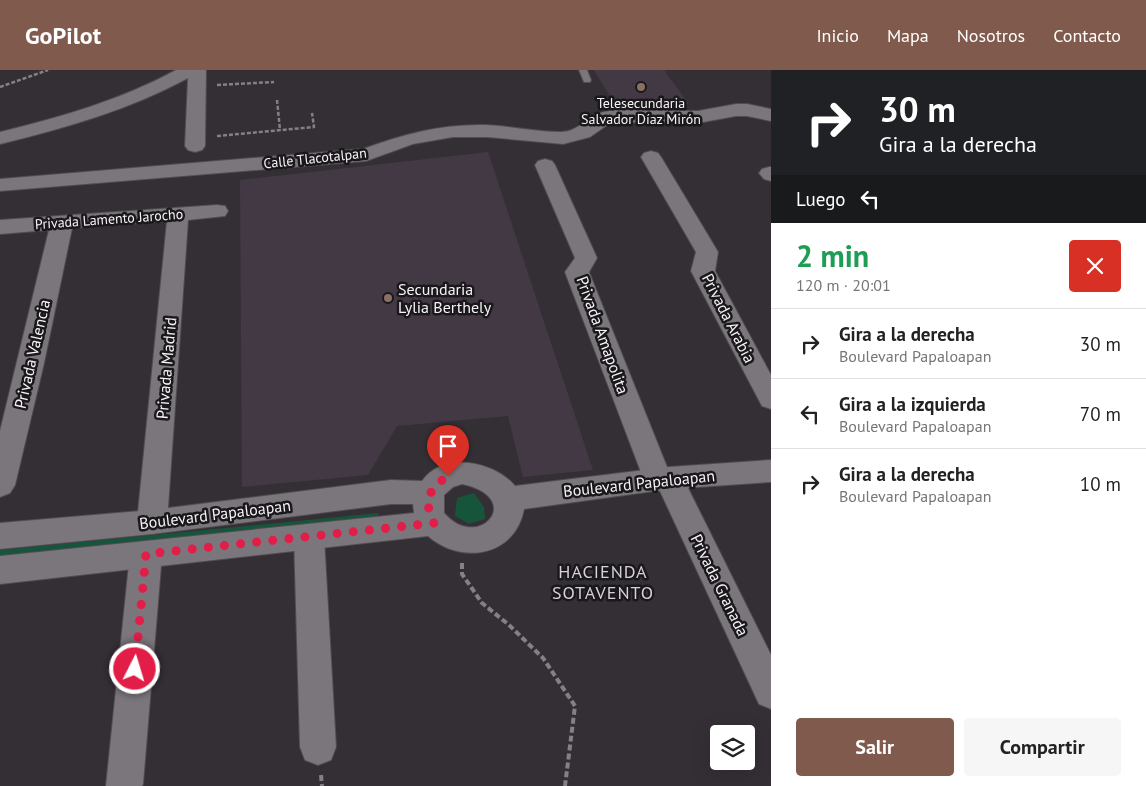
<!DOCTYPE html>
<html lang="es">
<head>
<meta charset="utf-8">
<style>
  :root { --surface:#fff; --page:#f6f6f6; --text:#222; --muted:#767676; --line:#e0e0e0; --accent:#805b4d }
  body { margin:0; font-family:"PT Sans",sans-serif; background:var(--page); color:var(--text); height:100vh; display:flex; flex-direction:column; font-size:19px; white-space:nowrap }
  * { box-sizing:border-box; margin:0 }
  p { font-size:16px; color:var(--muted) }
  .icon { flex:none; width:28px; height:28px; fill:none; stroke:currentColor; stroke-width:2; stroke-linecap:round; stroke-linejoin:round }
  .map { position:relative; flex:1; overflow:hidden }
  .side { display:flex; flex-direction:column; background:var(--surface); width:375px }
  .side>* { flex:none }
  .guide { background:#202124; color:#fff; overflow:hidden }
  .controls { position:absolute; left:710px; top:655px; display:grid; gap:10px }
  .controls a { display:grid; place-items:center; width:45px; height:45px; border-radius:5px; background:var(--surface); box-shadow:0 5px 20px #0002; font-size:25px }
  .pin { position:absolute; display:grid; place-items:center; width:42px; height:42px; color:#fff; margin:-51px -21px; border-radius:50% 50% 50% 0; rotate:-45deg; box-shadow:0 0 5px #0007 }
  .pin .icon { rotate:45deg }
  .me { position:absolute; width:55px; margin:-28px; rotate:5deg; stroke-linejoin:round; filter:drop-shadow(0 0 4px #0008) }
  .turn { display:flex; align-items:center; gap:18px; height:105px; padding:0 25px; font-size:22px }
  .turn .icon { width:65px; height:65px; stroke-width:2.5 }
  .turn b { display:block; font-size:35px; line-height:42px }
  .then { display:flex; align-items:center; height:48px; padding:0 25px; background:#0003; gap:10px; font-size:19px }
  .round { display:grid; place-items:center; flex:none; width:52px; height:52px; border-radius:5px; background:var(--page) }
  .head { display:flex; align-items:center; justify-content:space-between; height:85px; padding:0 25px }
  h1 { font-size:30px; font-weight:700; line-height:38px; color:#1e9e55 }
  .cta { display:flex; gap:10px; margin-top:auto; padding:10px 25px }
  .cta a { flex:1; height:58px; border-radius:5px; background:var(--accent); color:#fff; font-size:20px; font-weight:700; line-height:58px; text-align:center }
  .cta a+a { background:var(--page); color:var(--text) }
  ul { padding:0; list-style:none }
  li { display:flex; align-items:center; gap:15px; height:70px; padding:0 25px; border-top:1px solid var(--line) }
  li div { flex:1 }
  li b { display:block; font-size:19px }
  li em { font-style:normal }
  header { display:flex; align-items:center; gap:30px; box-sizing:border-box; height:70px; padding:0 25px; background:var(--accent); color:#fff }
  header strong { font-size:24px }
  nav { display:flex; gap:28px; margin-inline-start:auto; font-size:18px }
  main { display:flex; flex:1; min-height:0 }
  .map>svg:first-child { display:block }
</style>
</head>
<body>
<header>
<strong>GoPilot</strong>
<nav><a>Inicio</a><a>Mapa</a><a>Nosotros</a><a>Contacto</a></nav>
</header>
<main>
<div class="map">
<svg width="771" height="716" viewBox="0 0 771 716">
  <rect width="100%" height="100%" fill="#342f35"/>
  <!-- built -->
  <path fill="#423944" d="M594,0H664L689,34L619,41Z
    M488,82L593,400L523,407L508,346L397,356L368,405L242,417L240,110Z"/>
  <!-- green -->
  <path fill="#16553c" d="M474,423L484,437L485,449L469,454L455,446L457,428Z
    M378,443V450L0,490V480Z"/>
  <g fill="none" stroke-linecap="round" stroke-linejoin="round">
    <defs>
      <path id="service" d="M579,0H587L591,10L590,12H584Z"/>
      <path id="minor" d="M176,0H206L205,76L202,80L195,82L188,80L185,76L188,8C129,40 65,58 0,74V62C61,47 121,30 176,0Z
        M736,34H747L771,39V51L747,46H736L698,53L617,52L610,53L590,67L563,74L487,67H453L413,74L366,91L0,121V109L363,79C404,64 441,54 485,55C511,56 536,62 561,62C577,62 585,49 598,44C604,41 611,41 617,40L698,41Z
        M651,81L658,83L661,87L718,182L715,201L771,305V339L762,336L691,201L696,182L641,87L644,83Z
        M545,89L552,91L555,95L597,188L589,202L667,397L679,400L771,585V639L759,634L660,421L648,418L644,410L565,202L575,188L535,95L538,91Z
        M769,97H771V111L764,109L759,103L762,99Z
        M217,135L225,136L228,141L225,146L188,150L167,452L163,461L152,464L141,461L137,452L167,151L72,158L44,293L15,415L10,423L0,427V361L49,160L0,164V150Z
        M309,454L320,458L324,467L336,677L331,690L318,695L305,690L300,677L294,467L298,458Z
        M146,471L157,475L162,484L143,714L142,716H106L130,484L135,475Z"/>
      <path id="tertiary" d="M771,390V412L669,419L524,439C515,487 461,495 428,466L0,514V486L414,443L413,434H391L152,464L0,479V453L152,440L391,410L422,411C443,381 494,391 515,416L669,397ZM462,414C527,428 478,483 444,443V425L453,417Z"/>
    </defs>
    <!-- service casing -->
    <use href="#service" stroke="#504c51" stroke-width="2"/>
    <!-- minor casing -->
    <use href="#minor" stroke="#504c51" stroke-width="2"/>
    <!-- tertiary casing -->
    <use href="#tertiary" stroke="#504c51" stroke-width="2"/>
    <!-- path-far1 -->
    <path stroke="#848085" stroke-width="2.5" stroke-dasharray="4 2" stroke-linecap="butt" d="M217,15L274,12
      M0,17L48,0
      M277,30L280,60
      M217,66L314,57L312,43"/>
    <!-- path -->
    <path stroke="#848085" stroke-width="4" stroke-dasharray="6 3" stroke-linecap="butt" d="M462,493V504L482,533L509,555L543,588L575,636L565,716
      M321,705L322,716"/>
    <!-- service -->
    <use href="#service" fill="#7b757c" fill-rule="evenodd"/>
    <!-- minor -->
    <use href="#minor" fill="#7b757c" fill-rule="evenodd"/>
    <!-- tertiary -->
    <use href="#tertiary" fill="#7b757c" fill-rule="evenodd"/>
  </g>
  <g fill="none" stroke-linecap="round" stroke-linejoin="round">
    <!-- route -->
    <path stroke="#e11d48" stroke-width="9" stroke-dasharray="0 16.2" d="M135,599L146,484L434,453C423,431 428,419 448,406"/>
  </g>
  <!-- markers -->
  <g fill="#8d6e63" stroke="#1a181b" stroke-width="2">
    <circle cx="641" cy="17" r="5"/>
    <circle cx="388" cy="228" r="5"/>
  </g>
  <g text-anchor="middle" stroke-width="5" stroke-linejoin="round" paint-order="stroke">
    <!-- far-poi labels -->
    <g font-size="14" fill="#f6f3f7" stroke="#1a181b">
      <text x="641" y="38">Telesecundaria<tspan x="641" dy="16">Salvador Díaz Mirón</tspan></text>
    </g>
    <!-- far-street labels -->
    <g font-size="14" fill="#f6f3f7" stroke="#1a181b">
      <text transform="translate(315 88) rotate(-6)" y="5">Calle Tlacotalpan</text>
      <text transform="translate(109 149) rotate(-4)" y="5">Privada Lamento Jarocho</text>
    </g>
    <!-- poi labels -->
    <g font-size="16" fill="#f6f3f7" stroke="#1a181b" text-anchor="start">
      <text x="398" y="225">Secundaria<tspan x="398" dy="18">Lylia Berthely</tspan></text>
    </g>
    <!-- street labels -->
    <g font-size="16" fill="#f6f3f7" stroke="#1a181b">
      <text transform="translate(729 248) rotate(63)" y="6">Privada Arabia</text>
      <text transform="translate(603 265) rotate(70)" y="6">Privada Amapolita</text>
      <text transform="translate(32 284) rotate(-77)" y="6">Privada Valencia</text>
      <text transform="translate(166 298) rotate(-85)" y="6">Privada Madrid</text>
      <text transform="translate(639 413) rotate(-6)" y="6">Boulevard Papaloapan</text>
      <text transform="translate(215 444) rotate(-7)" y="6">Boulevard Papaloapan</text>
      <text transform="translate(720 515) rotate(64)" y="6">Privada Granada</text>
    </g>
    <!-- neighbourhood labels -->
    <g font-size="18" letter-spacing="1" fill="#d7d1d9" stroke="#1a181b">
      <text x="603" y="508">HACIENDA<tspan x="603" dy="21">SOTAVENTO</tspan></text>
    </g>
  </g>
</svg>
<div class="controls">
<a><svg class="icon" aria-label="layers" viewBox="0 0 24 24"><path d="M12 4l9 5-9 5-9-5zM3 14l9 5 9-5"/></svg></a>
</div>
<div class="pin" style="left:448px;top:406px;background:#d93025"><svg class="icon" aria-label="arrive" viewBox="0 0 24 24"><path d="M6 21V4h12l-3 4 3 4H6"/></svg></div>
<svg class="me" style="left:135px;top:599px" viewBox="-20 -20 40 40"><circle r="17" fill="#e11d48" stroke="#fff" stroke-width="3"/><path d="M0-11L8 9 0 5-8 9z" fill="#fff"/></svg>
</div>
<section class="side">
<div class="guide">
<div class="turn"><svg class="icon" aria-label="right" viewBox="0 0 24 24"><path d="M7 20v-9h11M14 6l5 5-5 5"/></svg><div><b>30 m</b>Gira a la derecha</div></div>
<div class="then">Luego<svg class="icon" aria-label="left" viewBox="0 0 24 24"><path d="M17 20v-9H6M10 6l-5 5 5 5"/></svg></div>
</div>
<div class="head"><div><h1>2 min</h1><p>120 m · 20:01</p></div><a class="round" style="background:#d93025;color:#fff"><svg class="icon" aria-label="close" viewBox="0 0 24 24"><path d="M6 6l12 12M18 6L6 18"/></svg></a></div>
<ul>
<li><svg class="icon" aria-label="right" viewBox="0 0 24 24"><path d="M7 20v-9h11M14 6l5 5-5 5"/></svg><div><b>Gira a la derecha</b><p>Boulevard Papaloapan</p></div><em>30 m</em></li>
<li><svg class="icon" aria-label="left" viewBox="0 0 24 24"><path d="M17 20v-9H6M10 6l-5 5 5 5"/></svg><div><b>Gira a la izquierda</b><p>Boulevard Papaloapan</p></div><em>70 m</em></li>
<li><svg class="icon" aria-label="right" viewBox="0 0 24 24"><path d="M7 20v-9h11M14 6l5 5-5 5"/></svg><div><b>Gira a la derecha</b><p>Boulevard Papaloapan</p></div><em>10 m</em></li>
</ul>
<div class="cta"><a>Salir</a><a>Compartir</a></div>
</section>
</main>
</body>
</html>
